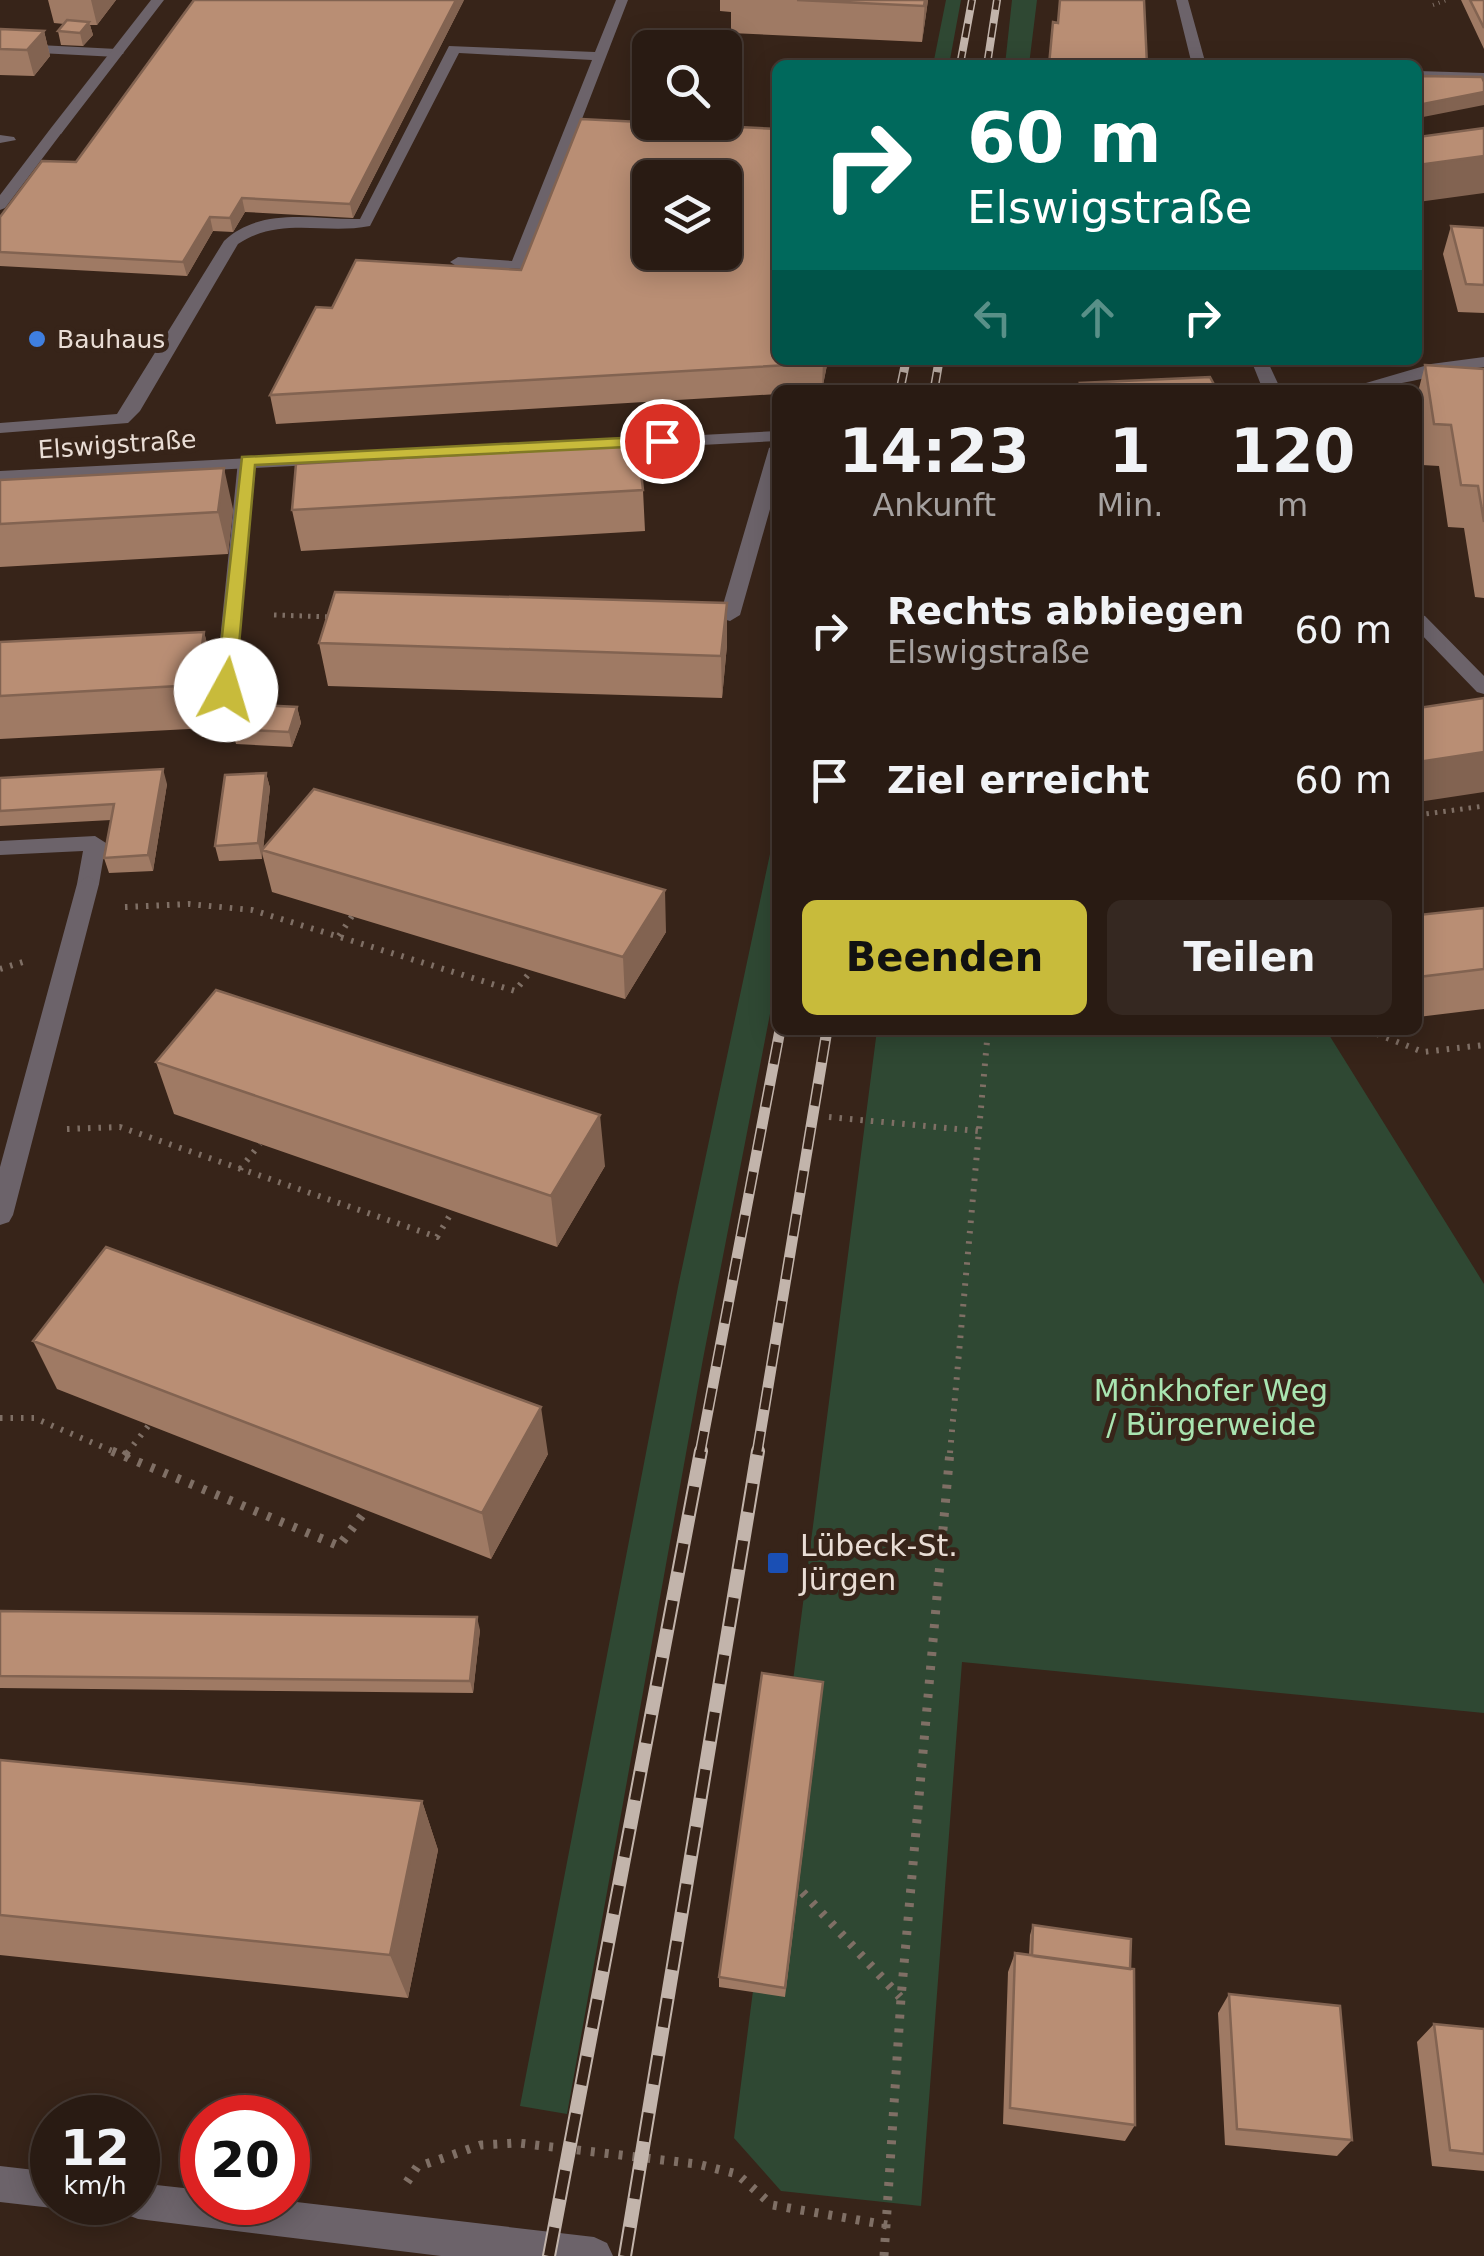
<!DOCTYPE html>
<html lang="de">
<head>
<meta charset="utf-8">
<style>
  :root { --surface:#291b13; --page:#352821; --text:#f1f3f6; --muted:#a5a1a0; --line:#453933; --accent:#c8bb3b }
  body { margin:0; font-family:"DejaVu Sans",sans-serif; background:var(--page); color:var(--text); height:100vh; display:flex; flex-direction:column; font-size:38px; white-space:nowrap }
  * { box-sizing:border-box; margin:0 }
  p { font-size:32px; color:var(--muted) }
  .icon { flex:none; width:55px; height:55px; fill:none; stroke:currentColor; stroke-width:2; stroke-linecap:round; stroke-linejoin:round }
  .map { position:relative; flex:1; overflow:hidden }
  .side { position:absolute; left:772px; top:385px; width:650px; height:650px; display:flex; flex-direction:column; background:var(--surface); border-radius:15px; box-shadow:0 5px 25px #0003,0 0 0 2px var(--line) }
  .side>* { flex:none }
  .hud { position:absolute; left:772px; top:60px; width:650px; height:305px; border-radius:15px; box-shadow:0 5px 25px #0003,0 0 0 2px var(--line); background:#00695c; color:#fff; overflow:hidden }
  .controls { position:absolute; left:632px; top:30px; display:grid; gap:20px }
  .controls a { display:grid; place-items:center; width:110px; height:110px; border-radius:15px; background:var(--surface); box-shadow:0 5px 25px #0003,0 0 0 2px var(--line); font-size:50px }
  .speed { position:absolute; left:30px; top:2095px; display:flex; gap:20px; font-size:50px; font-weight:700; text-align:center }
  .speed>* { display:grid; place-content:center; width:130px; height:130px; border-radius:50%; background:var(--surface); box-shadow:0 5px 25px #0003,0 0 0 2px var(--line); line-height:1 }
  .speed small { font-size:25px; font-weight:400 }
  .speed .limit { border:15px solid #d22; background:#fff; color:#111 }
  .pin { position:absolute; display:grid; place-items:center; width:85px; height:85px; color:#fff; margin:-42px; border:5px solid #fff; border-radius:50%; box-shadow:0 2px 10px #0007 }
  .me { position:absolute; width:110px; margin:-55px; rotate:6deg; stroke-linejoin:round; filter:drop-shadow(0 0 8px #0008) }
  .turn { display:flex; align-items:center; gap:35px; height:210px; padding:0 30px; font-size:45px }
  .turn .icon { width:130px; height:130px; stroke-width:2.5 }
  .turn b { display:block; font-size:70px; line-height:85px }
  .lanes { display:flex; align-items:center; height:95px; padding:0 30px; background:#0003; justify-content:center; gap:50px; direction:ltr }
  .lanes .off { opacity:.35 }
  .eta { display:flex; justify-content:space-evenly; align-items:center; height:170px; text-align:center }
  .eta b { font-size:60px; font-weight:600; line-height:70px }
  .action { display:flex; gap:20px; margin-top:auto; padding:20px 30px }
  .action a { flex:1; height:115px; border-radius:15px; background:var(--accent); color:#111; font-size:40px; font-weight:600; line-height:115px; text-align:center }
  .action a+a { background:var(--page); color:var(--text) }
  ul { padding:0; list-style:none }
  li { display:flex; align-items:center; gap:30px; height:150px; padding:0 30px }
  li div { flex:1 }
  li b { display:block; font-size:38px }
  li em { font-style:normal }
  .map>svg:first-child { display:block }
</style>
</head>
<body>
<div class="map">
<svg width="1484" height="2256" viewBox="0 0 1484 2256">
  <rect width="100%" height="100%" fill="#372419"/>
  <!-- green -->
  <path fill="#2f4833" d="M946,0H961L949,65H933Z
    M1012,0H1037L1029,65H1005Z
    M777,821V978L703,1359L567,2114L520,2106L678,1287Z
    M877,1030H1326L1484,1284V1713L962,1662L921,2206L781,2191L734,2138Z"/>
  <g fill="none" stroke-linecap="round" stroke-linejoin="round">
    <!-- path-far3 -->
    <path stroke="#7f6f65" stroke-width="4" stroke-dasharray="1 5" stroke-linecap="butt" d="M1433,5L1447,0
      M725,48L726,44"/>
    <!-- path-far2 -->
    <path stroke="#7f6f65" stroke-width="5" stroke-dasharray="2.5 6" stroke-linecap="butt" d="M274,615L333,617
      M1418,815L1484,806"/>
    <!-- path-far1 -->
    <path stroke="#7f6f65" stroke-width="6" stroke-dasharray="2.5 8" stroke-linecap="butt" d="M125,907L189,904L252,910L515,991L531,971
      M339,936L352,916
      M0,969L23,962
      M1367,1030L1423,1052L1484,1045
      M829,1117L979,1131
      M67,1129L120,1127L437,1237L453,1210
      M240,1169L260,1144
      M0,1418H34L117,1453
      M127,1453L149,1425
      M950,1453L988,1030"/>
    <!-- path -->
    <path stroke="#7f6f65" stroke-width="9" stroke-dasharray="4 10" stroke-linecap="butt" d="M112,1451L339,1546L366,1510
      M125,1456L129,1451
      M793,1882L900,1997
      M407,2182L417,2167L481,2145L518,2143L697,2164L737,2174L772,2205L887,2225
      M884,2256L901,1998L950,1451"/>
    <!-- service -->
    <path fill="#6c636a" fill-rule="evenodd" d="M616,0H628L524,269L458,267L450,262L458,257L512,261L592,60L459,53L370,226C324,235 281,216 238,244L140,411L128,423L0,433V423L117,414L224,241C261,206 314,220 360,219L449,46L595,52Z
      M1176,0H1188L1206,65H1192Z
      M0,43L117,49L124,53L117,57L0,51Z
      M1418,71L1484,73V81L1418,79Z
      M51,128L63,131L5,208L0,210V195Z
      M778,443V481L740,615L730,621L723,619L720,615L769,448Z
      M247,456L256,461L235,690L225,696L215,690L238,461Z
      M95,836L106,843L99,884L88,892L77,884L83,851L0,855V841Z"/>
    <!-- minor -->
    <path fill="#6c636a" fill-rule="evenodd" d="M151,0H164L61,134H51V128Z
      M0,135L14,137L16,140L0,143Z
      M1484,357V367C1437,373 1390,390 1342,390L1431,364Z
      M1251,360H1267L1281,390H1263Z
      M778,431V441L0,481V471Z
      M1418,614L1425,616L1484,676V694L1477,692L1418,631Z
      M88,876L99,884L13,1215L9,1222L0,1225V1167L77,884Z
      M0,2166L52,2172V2202L65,2203L52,2208L0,2202Z
      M138,2183L202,2190V2202L288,2201L594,2237L607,2243L613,2256H441L138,2219L125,2214L120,2202H138Z"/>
    <defs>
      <path id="rail-far3" d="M960,65L972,0
        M987,65L997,0
        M905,364L906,360
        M938,364L939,360"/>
      <path id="rail-far2" d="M900,390L906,361
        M934,390L939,361"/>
      <path id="rail-far1" d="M700,1453L780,1030
        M757,1453L827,1030"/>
      <path id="rail" d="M549,2256L701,1451
        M625,2256L758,1451"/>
    </defs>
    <!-- rail-far3 casing -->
    <use href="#rail-far3" stroke="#c2b4ab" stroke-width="8"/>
    <!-- rail-far2 casing -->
    <use href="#rail-far2" stroke="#c2b4ab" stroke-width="9"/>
    <!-- rail-far1 casing -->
    <use href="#rail-far1" stroke="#c2b4ab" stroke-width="11"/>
    <!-- rail casing -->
    <use href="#rail" stroke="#c2b4ab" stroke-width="14"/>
    <!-- rail-far3 -->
    <use href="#rail-far3" stroke="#372419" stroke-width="5" stroke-dasharray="14" stroke-linecap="butt"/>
    <!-- rail-far2 -->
    <use href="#rail-far2" stroke="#372419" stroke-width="6" stroke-dasharray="18" stroke-linecap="butt"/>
    <!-- rail-far1 -->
    <use href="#rail-far1" stroke="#372419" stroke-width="8" stroke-dasharray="22" stroke-linecap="butt"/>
    <!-- rail -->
    <use href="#rail" stroke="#372419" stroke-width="10" stroke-dasharray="29" stroke-linecap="butt"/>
  </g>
  <!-- wall -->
  <path fill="#9f7a64" d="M48,0H116L97,25H90L93,35L83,46L61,45L58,31L64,24L54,23Z
    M464,0L353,218L245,212L233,232L213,231L187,276L0,266V217L76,162Z
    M720,0H928L922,42L731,33V12L720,11Z
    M1461,0H1484V49Z
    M0,29L44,31L50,56L34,76L0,75Z
    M1451,226L1484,228V313L1458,312L1443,254Z
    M332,308L778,360H828L822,390H778V394L276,424L270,395Z
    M1031,360H1158L1157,366L1031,363Z
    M1165,360H1221L1220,364Z
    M1425,365L1484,369V598L1475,597L1464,528L1448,527L1439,466L1422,465L1418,434V392Z
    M0,480L233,509L228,554L0,567Z
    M643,490L645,531L301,551L292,510Z
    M778,588V624L772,623V608Z
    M727,603V645L722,698L328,686L319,643Z
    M204,632L215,674L208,728L0,739V642Z
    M297,707L301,723L292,747L236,744L232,729Z
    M266,773L270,788L263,849L666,932L625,999L272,892L262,853V859L219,861L215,846Z
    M0,778L167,784L153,871L109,873L104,858L111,820L0,826Z
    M1484,908V1009L1418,1017V915Z
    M156,1062L605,1166L557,1247L174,1114Z
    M33,1341L548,1454L491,1559L57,1389Z
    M0,1611L480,1630L473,1693L0,1688Z
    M822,1694L785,1997L719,1987V1977Z
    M0,1760L422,1801L438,1850L408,1998L0,1955Z
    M1033,1925L1130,1969L1135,2125L1125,2141L1003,2124L1008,1972L1015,1953L1029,1955L1030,1935Z
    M1229,1994L1352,2140L1337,2156L1225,2145L1218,2013Z
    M1434,2024L1484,2029V2171L1432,2166L1417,2042Z"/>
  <!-- shaded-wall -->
  <path fill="#826351" d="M91,0H116L97,25Z
    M456,0H464L353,218L350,204Z
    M925,0H928L922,42Z
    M89,22L93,35L83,46L80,33Z
    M44,31L50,56L34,76L27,50Z
    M1484,92V105L1418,118V105Z
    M1484,156V193L1418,202V165Z
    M242,198L245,212L233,232L230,218Z
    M210,217L213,231L187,276L183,262Z
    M823,360H828L822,390Z
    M224,468L233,509L228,554L218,512Z
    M727,603V645L722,698L721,656Z
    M204,632L215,674L208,728L196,685Z
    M297,707L301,723L292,747L289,732Z
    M1484,752V792L1418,802V762Z
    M163,769L167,784L153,871L148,855Z
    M266,773L270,788L262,859L258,843Z
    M665,890L666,932L625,999L623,957Z
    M600,1115L605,1166L557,1247L551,1196Z
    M541,1407L548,1454L491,1559L482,1513Z
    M477,1617L480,1630L473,1693L470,1681Z
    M422,1801L438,1850L408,1998L390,1955Z"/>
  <!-- building -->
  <path fill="#b98e74" stroke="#826351" stroke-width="2.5" fill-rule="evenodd" d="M194,0H456L350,204L242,198L230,218L210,217L183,262L0,252V217L42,161L76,162Z
    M797,0H925L924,6Z
    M1060,0H1144L1147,65H1049L1053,22L1058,23Z
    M1470,0H1484V28Z
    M67,20L89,22L80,33L58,31Z
    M0,29L44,31L27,50L0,49Z
    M1418,76L1482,77L1484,82V92L1418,105Z
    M581,119L778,129V360H823V363L270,395L316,307L332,308L356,260L521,270ZM650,178H725V252H650Z
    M1484,128V156L1418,165V137Z
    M1451,226L1484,228V285L1466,284Z
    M1425,365L1484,369V522L1478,486L1461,485L1451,425L1434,424Z
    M1210,377L1217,390H1083L1080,383Z
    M638,445L643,490L292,510L296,464Z
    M224,468L218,512L0,524V480Z
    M778,588V609L772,608Z
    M335,592L727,603L721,656L319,643Z
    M204,632L196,685L0,696V642Z
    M1484,698V752L1418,762V708Z
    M241,704L297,707L289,732L232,729Z
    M163,769L148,855L104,858L114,804L0,811V778Z
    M266,773L258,843L215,846L225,775Z
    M314,789L665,890L623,957L262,850Z
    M1484,908V969L1418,977V915Z
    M216,990L600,1115L551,1196L156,1062Z
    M106,1247L541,1407L482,1513L33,1341Z
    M0,1611L477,1617L470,1681L0,1676Z
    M762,1673L823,1682L785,1988L719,1977Z
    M0,1760L422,1801L390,1955L0,1915Z
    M1033,1925L1131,1939L1130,1969L1032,1956Z
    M1015,1953L1134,1969L1135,2125L1010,2108Z
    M1229,1994L1340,2006L1352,2140L1237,2129Z
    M1434,2024L1484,2029V2154L1450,2150Z"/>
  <!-- route -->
  <path fill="#c8bb3b" stroke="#827a26" stroke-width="2.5" d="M662,436L670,441L668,445L255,465L235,690L226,695L216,690L242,457Z"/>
  <!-- markers -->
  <circle fill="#3f7fe0" stroke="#372419" stroke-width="4" cx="37" cy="339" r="10"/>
  <rect fill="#1a4fb4" stroke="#372419" stroke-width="4" x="766" y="1551" width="24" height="24" rx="5"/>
  <g text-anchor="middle" stroke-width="10" stroke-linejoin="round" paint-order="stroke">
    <!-- far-poi labels -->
    <g font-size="25" fill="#e9ddd5" stroke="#372419" text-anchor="start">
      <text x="57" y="348">Bauhaus</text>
    </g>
    <!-- far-street labels -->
    <g font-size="25" fill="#e9ddd5" stroke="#372419">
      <text transform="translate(117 444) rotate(-4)" y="9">Elswigstraße</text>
    </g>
    <!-- park labels -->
    <g font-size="30" fill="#a9e5b1" stroke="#372419">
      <text x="1211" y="1401">Mönkhofer Weg<tspan x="1211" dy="34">/ Bürgerweide</tspan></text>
    </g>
    <!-- poi labels -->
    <g font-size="30" fill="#e9ddd5" stroke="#372419" text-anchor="start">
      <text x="800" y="1556">Lübeck-St.<tspan x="800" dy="34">Jürgen</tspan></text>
    </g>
  </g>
</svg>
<div class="controls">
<a><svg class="icon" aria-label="search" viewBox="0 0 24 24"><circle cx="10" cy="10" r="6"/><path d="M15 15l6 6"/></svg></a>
<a><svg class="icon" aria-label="layers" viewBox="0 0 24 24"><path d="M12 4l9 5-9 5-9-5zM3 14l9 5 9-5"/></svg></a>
</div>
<div class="speed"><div>12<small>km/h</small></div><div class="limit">20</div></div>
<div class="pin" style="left:662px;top:441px;background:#d93025"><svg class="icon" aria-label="arrive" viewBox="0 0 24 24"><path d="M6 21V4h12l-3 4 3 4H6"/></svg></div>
<svg class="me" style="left:226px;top:690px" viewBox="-20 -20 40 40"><circle r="19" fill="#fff"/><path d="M0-13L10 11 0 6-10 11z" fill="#c8bb3b"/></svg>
<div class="hud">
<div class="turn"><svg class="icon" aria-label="right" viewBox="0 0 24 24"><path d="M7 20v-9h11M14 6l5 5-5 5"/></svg><div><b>60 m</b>Elswigstraße</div></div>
<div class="lanes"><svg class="icon off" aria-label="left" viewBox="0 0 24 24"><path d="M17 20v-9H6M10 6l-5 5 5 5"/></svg><svg class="icon off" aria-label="ahead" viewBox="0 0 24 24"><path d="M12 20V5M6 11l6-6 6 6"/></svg><svg class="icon" aria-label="right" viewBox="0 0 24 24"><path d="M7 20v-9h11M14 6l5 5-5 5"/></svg></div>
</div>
<section class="side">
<div class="eta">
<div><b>14:23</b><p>Ankunft</p></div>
<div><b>1</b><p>Min.</p></div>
<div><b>120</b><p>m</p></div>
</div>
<ul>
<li><svg class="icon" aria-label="right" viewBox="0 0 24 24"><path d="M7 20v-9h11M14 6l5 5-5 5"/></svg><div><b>Rechts abbiegen</b><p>Elswigstraße</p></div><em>60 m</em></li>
<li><svg class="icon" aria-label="arrive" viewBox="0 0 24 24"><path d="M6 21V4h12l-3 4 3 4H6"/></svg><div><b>Ziel erreicht</b></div><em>60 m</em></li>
</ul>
<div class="action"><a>Beenden</a><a>Teilen</a></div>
</section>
</div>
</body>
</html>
